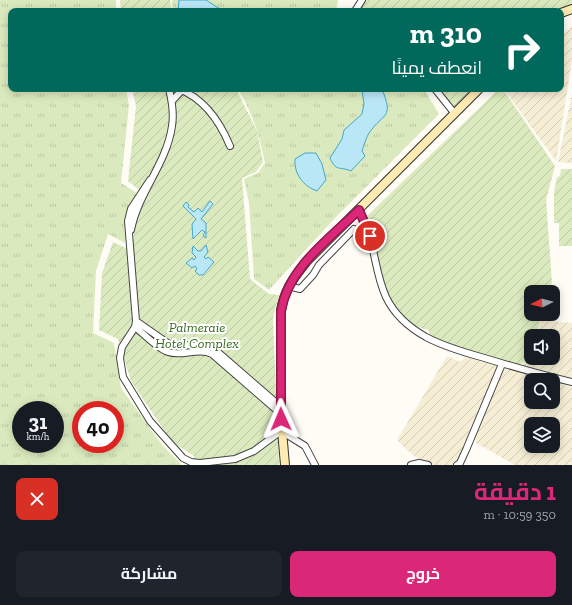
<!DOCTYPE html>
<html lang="ar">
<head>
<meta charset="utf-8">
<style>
  :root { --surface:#171b24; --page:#20242c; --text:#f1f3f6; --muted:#9ea1a6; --accent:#db2777 }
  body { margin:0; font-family:"Zilla Slab",Cairo,serif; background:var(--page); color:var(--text); direction:rtl; height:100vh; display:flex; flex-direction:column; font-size:15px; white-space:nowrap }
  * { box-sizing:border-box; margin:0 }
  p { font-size:13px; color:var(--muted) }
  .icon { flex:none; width:22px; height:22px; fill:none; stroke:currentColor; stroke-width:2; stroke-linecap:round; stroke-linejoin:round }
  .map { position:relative; height:465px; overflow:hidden; direction:ltr }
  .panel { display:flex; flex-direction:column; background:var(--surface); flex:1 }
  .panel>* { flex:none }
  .banner { position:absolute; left:8px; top:8px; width:556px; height:84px; border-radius:8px; box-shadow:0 2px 10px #0003; direction:rtl; background:#00695c; color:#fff; overflow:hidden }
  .needle { width:26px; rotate:264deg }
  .tools { position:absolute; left:524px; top:285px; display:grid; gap:8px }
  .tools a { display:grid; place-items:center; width:36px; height:36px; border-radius:8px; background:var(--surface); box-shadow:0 2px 10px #0003; font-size:20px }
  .speed { position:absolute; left:12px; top:401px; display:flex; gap:8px; font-size:20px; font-weight:700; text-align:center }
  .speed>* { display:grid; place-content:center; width:52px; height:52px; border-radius:50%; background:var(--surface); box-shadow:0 2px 10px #0003; line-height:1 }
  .speed small { font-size:10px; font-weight:400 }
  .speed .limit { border:6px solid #d22; background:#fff; color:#111 }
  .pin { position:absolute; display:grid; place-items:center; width:34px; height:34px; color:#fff; margin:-17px; border:2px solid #fff; border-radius:50%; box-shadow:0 1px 4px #0007 }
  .me { position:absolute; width:44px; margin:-22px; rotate:359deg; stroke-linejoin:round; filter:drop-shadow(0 0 3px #0008) }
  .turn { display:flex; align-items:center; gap:14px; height:84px; padding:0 16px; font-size:18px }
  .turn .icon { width:52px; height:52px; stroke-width:2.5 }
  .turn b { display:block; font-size:28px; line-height:34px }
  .round { display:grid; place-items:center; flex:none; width:42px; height:42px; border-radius:8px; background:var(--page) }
  .summary { display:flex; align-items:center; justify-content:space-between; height:68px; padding:0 16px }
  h1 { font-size:24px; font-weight:700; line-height:30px; color:var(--accent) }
  .button { display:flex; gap:8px; margin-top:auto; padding:8px 16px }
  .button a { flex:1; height:46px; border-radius:8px; background:var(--accent); color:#fff; font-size:16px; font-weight:700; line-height:46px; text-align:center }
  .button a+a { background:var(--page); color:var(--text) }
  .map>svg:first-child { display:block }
</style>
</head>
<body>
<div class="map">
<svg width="572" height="465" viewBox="0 0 572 465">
  <defs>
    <pattern id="farmland-furrows" width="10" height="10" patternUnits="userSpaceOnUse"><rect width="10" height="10" fill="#f5eed5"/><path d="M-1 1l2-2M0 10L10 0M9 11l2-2" fill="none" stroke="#d1cbb6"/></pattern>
    <pattern id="grass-tufts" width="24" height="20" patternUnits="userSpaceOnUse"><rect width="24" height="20" fill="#dbeabe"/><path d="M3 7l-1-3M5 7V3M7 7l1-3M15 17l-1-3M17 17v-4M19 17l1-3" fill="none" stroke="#bbc8a2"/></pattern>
    <pattern id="garden-furrows" width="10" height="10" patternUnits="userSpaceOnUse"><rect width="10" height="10" fill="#dbeabe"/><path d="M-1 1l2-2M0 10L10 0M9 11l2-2" fill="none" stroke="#bbc8a2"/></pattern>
  </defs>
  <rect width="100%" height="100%" fill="#fffcf5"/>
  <!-- farmland -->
  <path fill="url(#farmland-furrows)" fill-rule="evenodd" d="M572,26V60L557,156L555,166L556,161L504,89H561V36Z
    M572,93V163L558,162Z
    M540,320L572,323V381L522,369L531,344V358H553V336H534Z
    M447,356L460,362L465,357L549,380H531V402H553V381L572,387V465H515L476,443L475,437L471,449L463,461L452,465H434L422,462L406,449L397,440ZM531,424H553V446H531Z"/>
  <!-- grass -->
  <path fill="url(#grass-tufts)" fill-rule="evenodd" d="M0,0H116V11H11V89H126L129,105L121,183L137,193L127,212L125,243L108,234L96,271L93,333L114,343L121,388L163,446L182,465H0ZM21,410H55V444H21ZM81,410H115V444H81Z
    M172,0H338L336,11H173Z
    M238,89H424L439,114L334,219L269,290L254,279L249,203L244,179L258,173L265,163C259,134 253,114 238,89Z"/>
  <!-- garden -->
  <path fill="url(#garden-furrows)" d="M120,0H170L172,11H121Z
    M366,0H572V5L559,11H359Z
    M132,89H236L257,131L263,162L256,172L242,178L250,279L269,294L279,295L273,318L279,465H195L194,456L172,442L131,381L118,339L99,330L102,273L113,242L132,251L136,214L144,194L128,181L136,106Z
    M438,89H475L458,106L454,107Z
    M499,89H503L555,166L546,200L552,282L549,292H531V314H542L535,336H531V348L527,361L518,365L429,338V330C398,326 383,288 377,261C375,252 378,242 375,233C373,227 370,222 367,216Z
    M561,169H572V246H559V223H554V192L557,177L560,176Z"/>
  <!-- water -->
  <path fill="#bae7f6" stroke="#42a7cc" d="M179,0H206L220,9V11H178Z
    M382,89C394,119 384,112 369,133C366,138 364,145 362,151L365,156L351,171C339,166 336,172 330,158L342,139L344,130L362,114L364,104L362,90Z
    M305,153H316L322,164L326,180L317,191C303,186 294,174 295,159Z
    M210,201L213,204L201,219L206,223V238L203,236L205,232L202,230L193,239L192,224L196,219L183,206L186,202L189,205L188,207L194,212L198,208L202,212Z
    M206,245L208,252L204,257L206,259L208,257L214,262L203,275H199L195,271L197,269L195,266L192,268L186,263L192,258L194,260L196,257L192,253L193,246L198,251H201Z"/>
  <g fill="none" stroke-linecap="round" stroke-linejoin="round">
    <defs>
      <path id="street" d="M355,11L362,0
        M179,89C205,99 220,122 230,146
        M435,89L455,114
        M172,101L182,90
        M150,180L131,209L128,221L136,321L135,327L122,347L120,358L123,377L150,421L183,458L191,462L200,463L235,459L254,451L281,431L305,446L315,465
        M359,210C375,236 373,269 386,297C394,314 410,328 426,337C443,346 463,352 481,357C511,366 541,375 572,382
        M131,230C138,193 167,163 172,126C174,114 172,101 169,89
        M288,286L300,289L313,275L319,265L354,229
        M136,321L169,344L212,347L280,406
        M135,327C144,334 158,349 168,352C182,357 198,347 212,354L281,414
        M411,465L419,463L428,465
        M457,465L460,463L466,450L502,364"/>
      <path id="secondary" d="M561,13L572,9
        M285,465L281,419V311C284,290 294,277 307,261L479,89"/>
    </defs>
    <!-- street casing -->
    <use href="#street" stroke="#444" stroke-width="8"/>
    <!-- secondary casing -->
    <use href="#secondary" stroke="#333" stroke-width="10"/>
    <!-- street -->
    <use href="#street" stroke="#fff" stroke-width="6"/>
    <!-- secondary -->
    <use href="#secondary" stroke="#fdebb2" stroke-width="8"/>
  </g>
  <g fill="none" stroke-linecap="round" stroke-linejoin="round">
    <defs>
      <path id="route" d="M281,419V311C288,268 329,239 359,210L370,236"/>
    </defs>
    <!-- route casing -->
    <use href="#route" stroke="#8e194d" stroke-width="10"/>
    <!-- route -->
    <use href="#route" stroke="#db2777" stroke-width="7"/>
  </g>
  <g text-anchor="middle" stroke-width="4" stroke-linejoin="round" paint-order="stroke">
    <!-- park labels -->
    <g font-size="14" font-style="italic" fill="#396921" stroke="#fff">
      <text x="197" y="332">Palmeraie<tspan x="197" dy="16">Hotel Complex</tspan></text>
    </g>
  </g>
</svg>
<div class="tools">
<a><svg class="needle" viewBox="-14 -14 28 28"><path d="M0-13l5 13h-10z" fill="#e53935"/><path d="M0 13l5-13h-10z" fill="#9ea1a6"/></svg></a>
<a><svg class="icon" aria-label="sound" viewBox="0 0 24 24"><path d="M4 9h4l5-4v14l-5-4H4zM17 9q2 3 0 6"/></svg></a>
<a><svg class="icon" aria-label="search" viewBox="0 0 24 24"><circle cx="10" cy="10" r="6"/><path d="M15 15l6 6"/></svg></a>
<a><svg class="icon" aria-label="layers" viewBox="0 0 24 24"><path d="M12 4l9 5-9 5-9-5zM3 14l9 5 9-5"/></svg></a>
</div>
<div class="speed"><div>31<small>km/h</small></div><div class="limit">40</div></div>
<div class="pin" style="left:370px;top:236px;background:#d93025"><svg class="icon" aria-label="arrive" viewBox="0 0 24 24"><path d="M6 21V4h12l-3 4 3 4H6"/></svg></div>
<svg class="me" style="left:281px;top:419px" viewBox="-20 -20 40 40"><path d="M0-17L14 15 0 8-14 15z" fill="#db2777" stroke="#fff" stroke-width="4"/></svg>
<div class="banner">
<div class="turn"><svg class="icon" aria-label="right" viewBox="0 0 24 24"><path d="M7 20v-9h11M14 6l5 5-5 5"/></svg><div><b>310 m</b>انعطف يمينًا</div></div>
</div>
</div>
<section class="panel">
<div class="summary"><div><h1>1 دقيقة</h1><p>350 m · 10:59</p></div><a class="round" style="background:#d93025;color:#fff"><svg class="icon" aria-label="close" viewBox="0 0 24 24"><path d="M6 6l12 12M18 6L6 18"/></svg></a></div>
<div class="button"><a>خروج</a><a>مشاركة</a></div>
</section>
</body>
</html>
